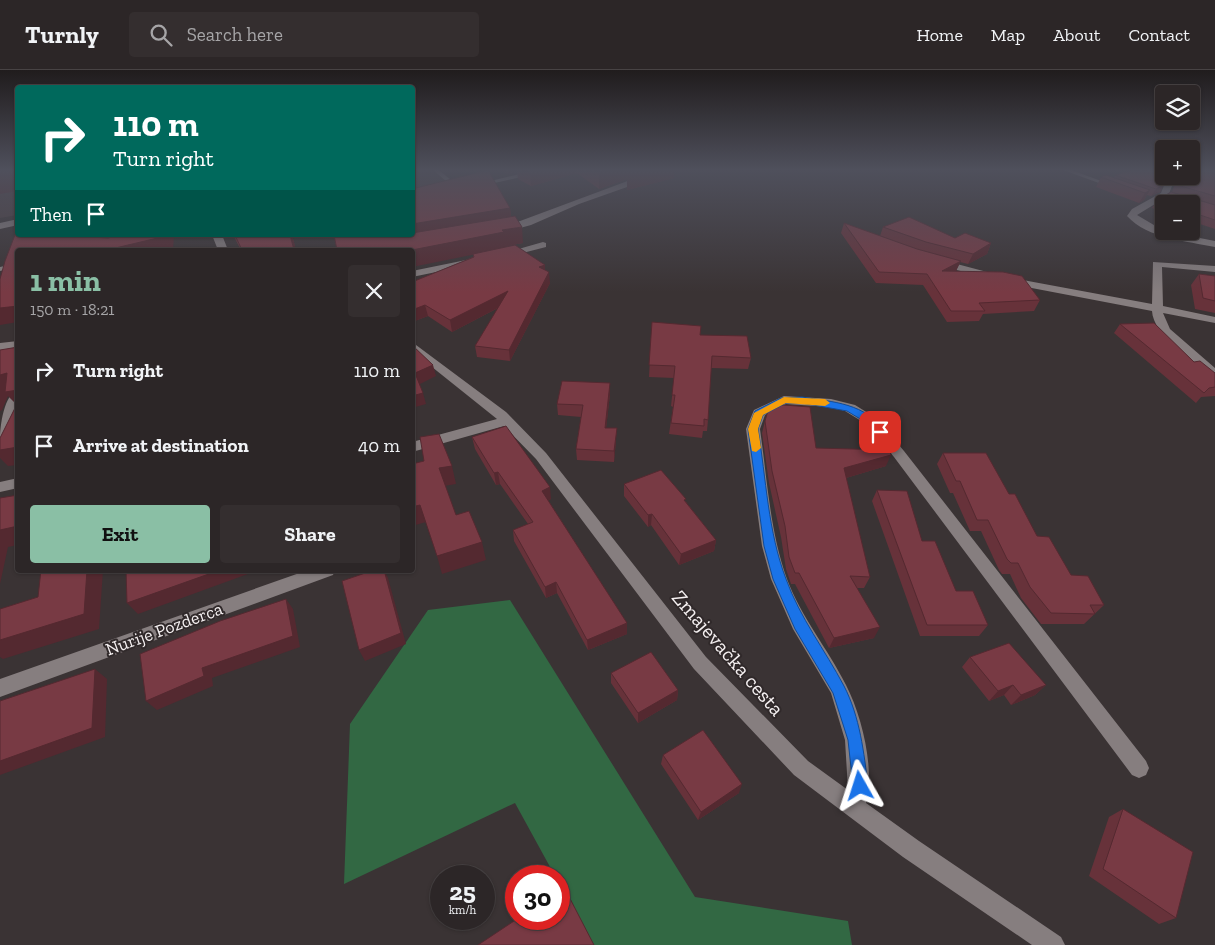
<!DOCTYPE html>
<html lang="en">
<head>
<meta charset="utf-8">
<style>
  :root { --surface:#2c2627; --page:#342e2f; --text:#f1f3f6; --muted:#a6a5a7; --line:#484344; --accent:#8abfa5 }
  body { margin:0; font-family:"Zilla Slab",serif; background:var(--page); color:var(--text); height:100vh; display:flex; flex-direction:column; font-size:19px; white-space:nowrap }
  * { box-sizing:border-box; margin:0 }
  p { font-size:16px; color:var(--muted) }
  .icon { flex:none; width:28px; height:28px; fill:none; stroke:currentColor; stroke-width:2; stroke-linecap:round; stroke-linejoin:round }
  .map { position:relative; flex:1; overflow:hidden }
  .side { position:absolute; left:15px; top:178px; width:400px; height:325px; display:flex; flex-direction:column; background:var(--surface); border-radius:5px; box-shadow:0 1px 4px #0004,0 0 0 1px var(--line) }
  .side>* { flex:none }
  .banner { position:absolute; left:15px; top:15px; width:400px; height:152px; border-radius:5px; box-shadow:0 1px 4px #0004,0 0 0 1px var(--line); background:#00695c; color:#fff; overflow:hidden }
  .tools { position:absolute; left:1155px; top:15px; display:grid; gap:10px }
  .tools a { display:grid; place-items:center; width:45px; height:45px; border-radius:5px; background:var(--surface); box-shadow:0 1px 4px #0004,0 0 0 1px var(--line); font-size:25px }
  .speed { position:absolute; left:430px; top:795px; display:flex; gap:10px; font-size:25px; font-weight:700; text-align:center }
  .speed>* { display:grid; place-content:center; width:65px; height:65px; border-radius:50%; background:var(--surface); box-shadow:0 1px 4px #0004,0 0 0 1px var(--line); line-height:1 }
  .speed small { font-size:12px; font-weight:400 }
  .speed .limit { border:8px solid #d22; background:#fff; color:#111 }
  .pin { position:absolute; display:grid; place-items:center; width:42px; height:42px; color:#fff; margin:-21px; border-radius:10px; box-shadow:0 2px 8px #0006 }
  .me { position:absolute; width:55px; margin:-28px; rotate:354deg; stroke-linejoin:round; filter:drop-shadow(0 0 4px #0008) }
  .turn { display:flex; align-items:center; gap:18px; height:105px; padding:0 15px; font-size:22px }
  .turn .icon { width:65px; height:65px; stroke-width:2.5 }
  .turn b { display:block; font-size:35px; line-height:42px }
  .then { display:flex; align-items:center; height:48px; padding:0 15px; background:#0003; gap:10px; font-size:19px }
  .round { display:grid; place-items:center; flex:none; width:52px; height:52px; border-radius:5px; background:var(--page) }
  .head { display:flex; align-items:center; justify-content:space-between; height:85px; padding:0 15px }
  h1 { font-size:30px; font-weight:700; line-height:38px; color:var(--accent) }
  .action { display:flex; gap:10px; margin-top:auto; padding:10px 15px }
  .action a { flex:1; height:58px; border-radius:5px; background:var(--accent); color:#111; font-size:20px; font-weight:700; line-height:58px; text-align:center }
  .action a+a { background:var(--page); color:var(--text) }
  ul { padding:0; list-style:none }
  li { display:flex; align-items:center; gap:15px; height:75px; padding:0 15px }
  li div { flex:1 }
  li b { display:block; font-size:19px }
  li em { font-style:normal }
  header { display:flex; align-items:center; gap:30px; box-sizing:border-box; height:70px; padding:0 25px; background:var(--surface); border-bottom:1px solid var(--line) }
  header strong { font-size:24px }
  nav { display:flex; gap:28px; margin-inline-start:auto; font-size:18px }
  .search { width:350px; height:45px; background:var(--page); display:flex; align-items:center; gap:12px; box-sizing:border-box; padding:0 18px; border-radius:5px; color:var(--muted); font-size:19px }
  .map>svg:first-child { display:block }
</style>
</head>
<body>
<header>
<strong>Turnly</strong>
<div class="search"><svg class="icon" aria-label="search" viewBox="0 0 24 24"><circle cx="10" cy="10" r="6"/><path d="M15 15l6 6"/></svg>Search here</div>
<nav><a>Home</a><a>Map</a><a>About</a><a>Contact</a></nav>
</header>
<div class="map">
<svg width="1215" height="875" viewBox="0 0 1215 875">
  <rect width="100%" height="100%" fill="#3a3334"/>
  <!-- built -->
  <path fill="#4a3d3f" d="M0,100H17V145L0,148Z
    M413,100H432L455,117L413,128Z"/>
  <!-- green -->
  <path fill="#326843" d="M510,530L695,827L848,851L852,875H593L559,813V806H555L515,733L344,814L350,654L428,540Z"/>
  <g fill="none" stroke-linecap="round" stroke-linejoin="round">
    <!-- service -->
    <path fill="#867e7f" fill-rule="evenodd" d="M433,100H439L457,115L463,117L460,119L453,117Z
      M1063,100H1071L1115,116L1110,117Z
      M528,102L531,104L530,105L481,116L478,114Z
      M18,193V197L0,201V197Z"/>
    <!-- minor -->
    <path fill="#867e7f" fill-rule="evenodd" d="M641,106L645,109L644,111L579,134L531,155L501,163L496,160Z
      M1168,106H1176L1168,126L1137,145L1164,161L1215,171V177C1187,171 1148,169 1127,146L1132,139L1161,123Z
      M212,165H222L228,180H218Z
      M543,172L546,173V177L503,188L498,185Z
      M471,189L475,190V194L412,207V201Z
      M938,189L1006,207L1152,234L1153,192L1215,196V202L1162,197L1163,236L1215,247V253L1163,243L1170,259L1215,298V308L1211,307C1193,291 1153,265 1152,241L1006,213L934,194L933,192Z
      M18,271V278L0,281V273Z
      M412,272L506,342L546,383L706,587L808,691L848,720L845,670L831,623L793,559L771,509L762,476L746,359L754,340L784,326L831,329L855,335L876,348L904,381L1146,691L1149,698L1146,705L1139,708L1132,705L894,387L866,354L845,341L831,337L786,334L765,345L760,359C767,408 770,462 787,509C801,547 828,579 846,615C862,646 875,699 866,733L919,771L1061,867L1065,875H1032L903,787L794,705L694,599L536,389L504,356L412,382V372L497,349L412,281Z
      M18,320C18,333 15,364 0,369C0,356 4,324 18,320Z
      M18,408V418L0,422V412Z
      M308,500H335L333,505L0,627V609Z"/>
    <!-- secondary -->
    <path fill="#867e7f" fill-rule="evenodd" d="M18,149V155L0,159V153Z"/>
  </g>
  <!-- wall -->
  <path fill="#67323a" d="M500,100H682L674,102V108L627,120V109L599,119L577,103L531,116L518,109L517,102L508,104Z
    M1215,100V135L1172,122L1178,106H1191Z
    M1115,105L1164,114L1160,122L1151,126L1147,125L1144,130L1139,133L1096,117L1101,107L1114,108Z
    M1157,130L1215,135V159L1191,151V134H1164V142L1152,138Z
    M510,138L511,146L523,173L506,176V177L545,195V200L550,213L510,291L477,287L475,276L498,238L452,262L428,246L412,252V212L473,187V185Z
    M844,153L880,166L883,157L955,168L991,173L987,184L968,194L960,192L956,201L1040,230L1034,241L983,244L979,251L947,252L923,215L876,213L841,163Z
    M233,165H292L296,180H241Z
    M1199,204L1215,206V243L1195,239L1191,215Z
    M652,252L700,265L751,288L748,299L711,298L708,350L707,361H703L702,368L669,364L673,337L671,336L674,308L649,307Z
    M1120,254L1215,303V326L1201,327L1196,333L1114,263Z
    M610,324L606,358L616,370L614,392L577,390L576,379L581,347L558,345L557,334Z
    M765,351L816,378L886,396L846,408L870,507L864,518H857L874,568L829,578L795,514H791L786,499L781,467L769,413L762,363Z
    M472,367L551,429L548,430L627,553V564L588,580L557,523L546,528L514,471L513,460L528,454L500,414L496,415L475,379Z
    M943,383L1009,424L1037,466L1071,505L1104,535L1084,554H1041L1021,528L1010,504H1002L999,500L981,461H970L953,423H950L937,394Z
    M624,414L686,432L716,470L714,481L679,495L651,455L648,457L624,426Z
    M877,420L922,471L956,521L988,555L979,566H920L872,431Z
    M970,587L1046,615L1035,625L1011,635L1004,625L989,631L962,597Z
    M611,603L678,620L677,630L638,653L611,613Z
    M663,685L739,723L698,750L661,694Z
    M1123,739L1176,848L1159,854L1089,806L1109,747Z"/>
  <!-- shaded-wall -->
  <path fill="#542930" d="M0,100H18V121L0,124Z
    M508,100H517V102L508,104Z
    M530,100H577V103L531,116Z
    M605,100H682L674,102V108L627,120V109L599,119V102Z
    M1164,114L1160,122L1151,126L1156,119Z
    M1150,120L1144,130L1139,133L1145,123Z
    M510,138L512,154L382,180L378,165H412V154Z
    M522,157L523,173L506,176V178L412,197V180L502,160Z
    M92,165H164L100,180L90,167Z
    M166,165H174L173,180H107Z
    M290,165H292L296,180H294Z
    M991,173L987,184L968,194L973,184Z
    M961,191L956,201H942Z
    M545,195V205L539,197Z
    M549,202L550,213L510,291L509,280Z
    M508,221L509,232L452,262L450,250Z
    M425,235L428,246L412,252V240Z
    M18,236V252L0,255V238Z
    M433,295L436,306L418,315L415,303Z
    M7,303L18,320V336L8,326L2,340L0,341V305Z
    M610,313V324L605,369V358Z
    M423,323L426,334L412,338V326Z
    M617,358L616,370L614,392V381Z
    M18,377V395L8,396L0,388V380Z
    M891,385L886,396L839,410L844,398Z
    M452,396L456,414L444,416L439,398Z
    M498,402L500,414L496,415L494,403Z
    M550,417L551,429L544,432L542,421Z
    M420,435L426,452L412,456V437Z
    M652,444L651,455L648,457V445Z
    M18,456V475L8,477L0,514V460Z
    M716,470L714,481L679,495L681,484Z
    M482,472L486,490L442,504L437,486Z
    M87,500H103L99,559L3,589L0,587V570Z
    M220,500H259L138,544L127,533Z
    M384,500L388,508L406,574L365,591L359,580Z
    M556,512L557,523L546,528L545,517Z
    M286,529L293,539L300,577L212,608L213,616L157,640L146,631L202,598Z
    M627,553V564L588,580L587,570Z
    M880,557L874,568L829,578L834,568Z
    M95,599L107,609L105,667L0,705V691Z
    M1013,615L1004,625L989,631L998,621Z
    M1046,615L1035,625L1011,635L1021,625Z
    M678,620L677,630L638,653V643Z
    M742,714L739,723L698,750L701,742Z"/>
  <!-- building -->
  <path fill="#783a44" stroke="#542930" d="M488,100L510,138L412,154V119Z
    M596,100H605L599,102Z
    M635,100H640L627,103Z
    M1133,100H1164V106H1167L1164,114L1156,119L1115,105Z
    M1191,100H1215V126L1177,115L1180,106H1191Z
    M1106,105L1150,120L1145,123L1101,107Z
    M1171,122L1215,135V150L1191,142V134H1167L1157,130Z
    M515,146L522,157L502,160L504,162L412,180H337L334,165H412V163Z
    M909,147L955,168L965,163L991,173L973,184L926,172L883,157Z
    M844,153L917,179L961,191L942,201L1003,202L1022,206L1040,230L979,233L985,241H951L927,204L879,202Z
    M18,157V165H92L90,167L108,168L123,165H166V166L107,180H18V236L0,238V209L5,191Z
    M235,165H290L294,180H242Z
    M515,175L545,195L539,197L549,202L509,280L475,276L508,221L450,250L425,235L412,240V212L474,187L473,184Z
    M1199,204L1215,206V231L1203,228Z
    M652,252L701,256L700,265L747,266L751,288L712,286L708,350L704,349V356L671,353L675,325H672L675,296L649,295Z
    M1154,253L1194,292L1200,291L1215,303V317L1209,318L1204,323L1120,254Z
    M412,275L433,295L415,303L423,323L412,326Z
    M18,277V320L5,322L7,303L0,305V280Z
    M562,311L610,313L605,358H617L614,381L576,379L583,335L557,334Z
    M18,332V377L0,380V368Z
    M770,334L810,337L816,378L890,380L891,385L844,398L870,507L850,506L880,557L834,568L799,503H795L789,487L785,456L772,401L765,351Z
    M506,356L550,417L542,421L627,553L587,570L556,512L545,517L513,460L533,452L498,402L494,403L472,367Z
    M439,364L452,396L439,398L456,445L469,441L482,472L437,486L420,435L412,437V394L424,391L420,367Z
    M943,383H986L1009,424H1015L1037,466L1049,467L1071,505L1088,506L1104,535H1090L1095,544L1051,543L1030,517L1018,493H1011L1007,489L988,450H977L960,411H956Z
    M661,400L686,429L684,430L716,470L681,484L652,444L648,445L624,414Z
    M877,420L907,421L922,471H935L956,521H973L988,555H927Z
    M18,425V456L0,460V428Z
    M41,500H87L84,544L0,570V539L38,527Z
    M126,500H220L127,533Z
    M374,500H384L401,563L359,580L342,511Z
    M286,529L293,566L202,598L204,606L146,631L140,584L220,551Z
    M1009,573L1046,615L1021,625L1013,615L998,621L970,587Z
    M651,582L678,620L638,643L611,603Z
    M95,599L92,658L0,691V631Z
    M703,660L742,714L701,742L663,685Z
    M1123,739L1193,782L1176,848L1103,799Z
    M564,817L594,875H478L517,849H559V820Z"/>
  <!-- sky -->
  <linearGradient id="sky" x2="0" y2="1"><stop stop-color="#201c1d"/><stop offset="0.45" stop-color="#4f505c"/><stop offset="1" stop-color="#4f505c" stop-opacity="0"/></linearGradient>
  <rect width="1215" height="222" fill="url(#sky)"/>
  <!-- route -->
  <path fill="#1a73e8" stroke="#114b97" d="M802,327C833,332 866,333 885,362L884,364H877L867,353L847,341L802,333H786L763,345L758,359C766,408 768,462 786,509C800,548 825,580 844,616C860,647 864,683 868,716L866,722L860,724L855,722L853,716L848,670L833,623L795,559L773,509L764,476L748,359L755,341L781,328Z"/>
  <!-- slow -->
  <path fill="#f59e0b" d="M784,327L825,329L830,333L825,336L786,333L763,345L758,359L761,378L756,382L752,381L748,359L754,343Z"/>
  <g text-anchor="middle" stroke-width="4" stroke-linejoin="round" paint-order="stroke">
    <!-- street labels -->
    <g font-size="18" fill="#f5f0f1" stroke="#30292a">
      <text transform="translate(164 559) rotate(-20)" y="6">Nurije Pozderca</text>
    </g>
    <!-- near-street labels -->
    <g font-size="21" fill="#f5f0f1" stroke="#30292a">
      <text transform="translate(728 583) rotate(49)" y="7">Zmajevačka cesta</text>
    </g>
  </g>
</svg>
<div class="tools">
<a><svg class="icon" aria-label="layers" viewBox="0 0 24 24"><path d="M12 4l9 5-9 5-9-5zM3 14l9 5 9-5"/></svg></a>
<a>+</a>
<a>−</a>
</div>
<div class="speed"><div>25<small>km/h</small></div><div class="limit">30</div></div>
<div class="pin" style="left:880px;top:362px;background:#d93025"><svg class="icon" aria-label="arrive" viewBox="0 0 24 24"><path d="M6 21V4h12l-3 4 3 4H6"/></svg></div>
<svg class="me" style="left:860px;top:716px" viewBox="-20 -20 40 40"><path d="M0-17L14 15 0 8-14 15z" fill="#1a73e8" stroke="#fff" stroke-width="4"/></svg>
<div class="banner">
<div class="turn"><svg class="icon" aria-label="right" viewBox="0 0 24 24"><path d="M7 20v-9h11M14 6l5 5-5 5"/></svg><div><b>110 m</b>Turn right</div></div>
<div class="then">Then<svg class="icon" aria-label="arrive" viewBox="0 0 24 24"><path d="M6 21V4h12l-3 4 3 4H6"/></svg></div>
</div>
<section class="side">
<div class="head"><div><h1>1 min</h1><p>150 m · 18:21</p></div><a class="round"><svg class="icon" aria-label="close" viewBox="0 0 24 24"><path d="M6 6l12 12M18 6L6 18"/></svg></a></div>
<ul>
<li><svg class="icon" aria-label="right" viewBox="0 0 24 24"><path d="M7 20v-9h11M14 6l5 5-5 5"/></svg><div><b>Turn right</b></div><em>110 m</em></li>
<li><svg class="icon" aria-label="arrive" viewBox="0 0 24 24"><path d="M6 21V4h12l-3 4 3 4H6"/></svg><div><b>Arrive at destination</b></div><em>40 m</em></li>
</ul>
<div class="action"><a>Exit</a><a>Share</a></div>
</section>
</div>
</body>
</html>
